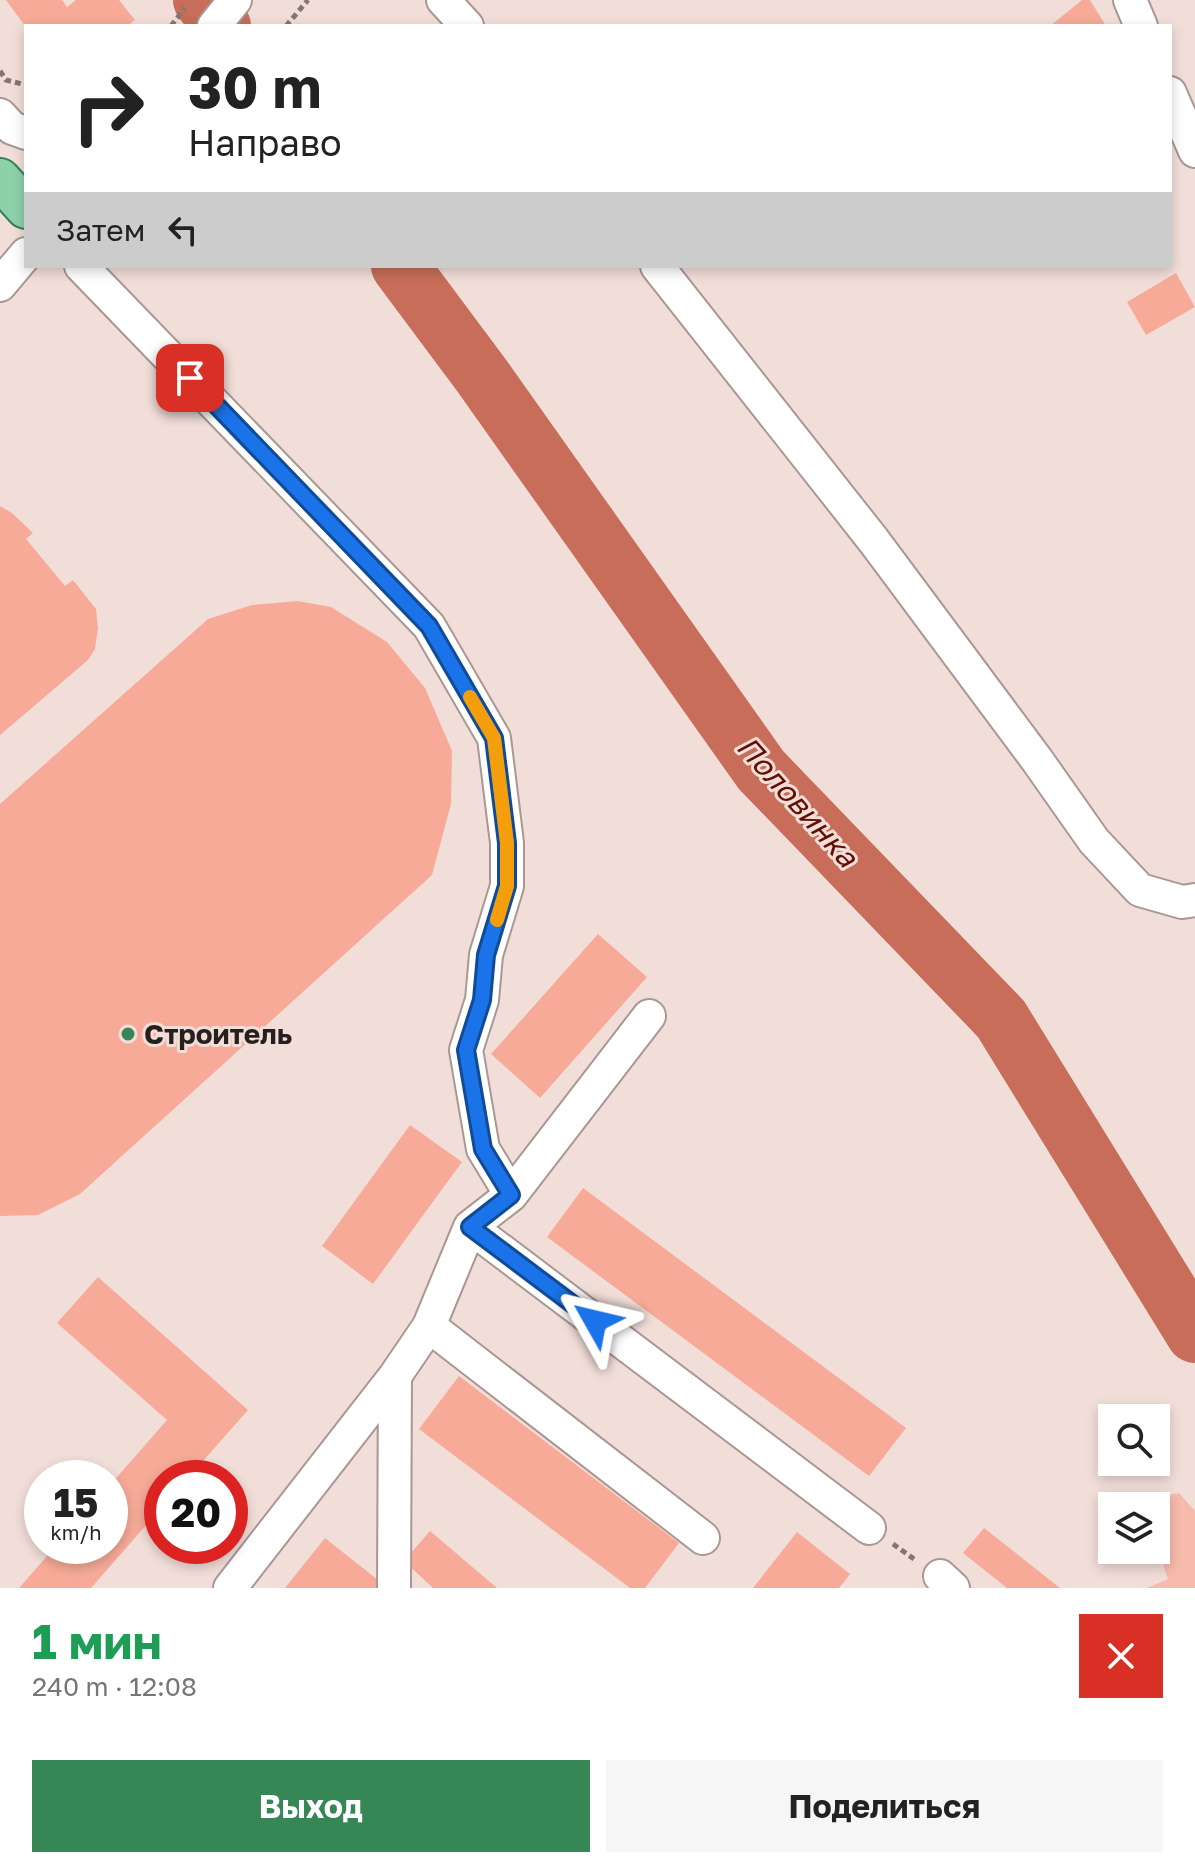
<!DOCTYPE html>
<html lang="ru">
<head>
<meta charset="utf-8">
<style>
  :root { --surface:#fff; --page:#f6f6f6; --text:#222; --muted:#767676; --accent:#368656 }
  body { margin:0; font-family:"Golos Text",sans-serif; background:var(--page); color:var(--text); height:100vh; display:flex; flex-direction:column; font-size:30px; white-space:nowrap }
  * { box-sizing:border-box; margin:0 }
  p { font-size:26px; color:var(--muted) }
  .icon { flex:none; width:44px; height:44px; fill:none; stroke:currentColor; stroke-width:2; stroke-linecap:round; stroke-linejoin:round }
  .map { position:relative; height:1588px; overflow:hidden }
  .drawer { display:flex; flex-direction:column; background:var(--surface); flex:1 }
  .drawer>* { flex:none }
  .guide { position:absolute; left:24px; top:24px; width:1148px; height:244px; border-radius:0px; box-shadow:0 4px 12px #0003; background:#fff; color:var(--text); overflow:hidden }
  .controls { position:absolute; left:1098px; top:1404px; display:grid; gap:16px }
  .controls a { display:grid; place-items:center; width:72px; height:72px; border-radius:0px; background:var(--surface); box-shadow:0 4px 12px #0003; font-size:40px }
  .speed { position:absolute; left:24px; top:1460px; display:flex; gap:16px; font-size:40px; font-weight:700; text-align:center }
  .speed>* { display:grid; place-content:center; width:104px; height:104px; border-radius:50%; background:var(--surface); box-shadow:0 4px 12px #0003; line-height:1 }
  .speed small { font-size:20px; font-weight:400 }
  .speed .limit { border:12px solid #d22; background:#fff; color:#111 }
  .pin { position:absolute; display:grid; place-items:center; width:68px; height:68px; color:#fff; margin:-34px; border-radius:16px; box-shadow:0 4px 12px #0006 }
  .me { position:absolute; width:88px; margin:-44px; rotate:307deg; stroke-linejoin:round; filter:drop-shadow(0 0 6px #0008) }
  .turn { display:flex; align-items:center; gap:28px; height:168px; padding:0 32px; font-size:36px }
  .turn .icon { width:104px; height:104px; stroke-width:2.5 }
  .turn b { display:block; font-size:56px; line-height:68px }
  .then { display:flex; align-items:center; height:76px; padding:0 32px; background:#0003; gap:16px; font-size:30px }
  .round { display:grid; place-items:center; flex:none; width:84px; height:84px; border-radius:0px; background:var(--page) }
  .headline { display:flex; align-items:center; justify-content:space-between; height:136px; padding:0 32px }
  h1 { font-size:48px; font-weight:700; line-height:60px; color:#1e9e55 }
  .button { display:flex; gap:16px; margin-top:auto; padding:16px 32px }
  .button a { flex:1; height:92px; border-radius:0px; background:var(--accent); color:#fff; font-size:32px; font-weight:700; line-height:92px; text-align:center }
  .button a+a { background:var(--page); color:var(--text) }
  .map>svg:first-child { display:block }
</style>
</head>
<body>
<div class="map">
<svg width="1195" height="1588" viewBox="0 0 1195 1588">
  <rect width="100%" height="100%" fill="#f2ded9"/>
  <!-- green -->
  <path fill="#f7bbac" d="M1179,1493L1195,1511V1588H1147L1168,1579L1156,1544V1506H1142L1140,1501Z"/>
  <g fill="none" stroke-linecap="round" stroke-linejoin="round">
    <!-- river -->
    <path stroke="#c76d59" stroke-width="58" d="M202,0L222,26
      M400,266L482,376L761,770L1001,1019L1195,1334"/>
  </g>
  <!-- building -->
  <path fill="#f7aa98" d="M6,0H62L67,7L76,0H119L135,20L127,26H25Z
    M1082,0H1090L1106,26H1050Z
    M1176,273L1195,307L1146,335L1127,302Z
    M0,506L12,513L33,533L26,539L65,586L73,580L96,609L98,628L95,649L88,660L0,735Z
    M298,601L331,607L387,642L425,688L452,751L451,804L432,875L80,1194L38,1215L0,1216V804L208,619L252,605Z
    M598,934L647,977L540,1098L491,1054Z
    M410,1125L462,1162L373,1284L322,1246Z
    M583,1188L906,1428L869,1476L547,1237Z
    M98,1277L248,1410L188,1478H162V1507L91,1588H19L56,1546H110V1485L167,1420L57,1323Z
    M459,1376L679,1543L645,1588H630L419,1429Z
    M984,1528L1060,1588H1007L963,1553Z
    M430,1531L497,1588H433L404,1561Z
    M797,1532L850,1574L839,1588H753Z
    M325,1538L383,1584L380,1588H285Z"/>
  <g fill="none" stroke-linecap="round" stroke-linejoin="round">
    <defs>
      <path id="minor" d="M443,0L467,26
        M1130,0L1141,26
        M214,26L235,0
        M1170,93L1195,151
        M0,115L12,128L26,133
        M81,266L429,626L494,738L507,843V886L486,955L482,1000L466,1050L483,1149L511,1195L470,1227L429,1326L395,1376L230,1588
        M657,266L874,541L1037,760L1094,841L1140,890L1182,902L1195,900
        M0,285L26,254
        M511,1195L649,1016
        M470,1227L869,1528
        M429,1326L703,1538
        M940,1576L953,1588
        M394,1588L395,1376"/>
      <path id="major" d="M0,179L26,208"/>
    </defs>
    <!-- minor casing -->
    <use href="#minor" stroke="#aa9792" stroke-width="36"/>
    <!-- major casing -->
    <use href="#major" stroke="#387f54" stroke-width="44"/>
    <!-- path -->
    <path stroke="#837673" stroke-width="5" stroke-dasharray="6 4" stroke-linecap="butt" d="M171,26L185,8
      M286,26L308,0
      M0,71L6,80L26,85
      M893,1544L914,1559"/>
    <!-- minor -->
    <use href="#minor" stroke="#fff" stroke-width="32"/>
    <!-- major -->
    <use href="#major" stroke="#8dd1aa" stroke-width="40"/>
  </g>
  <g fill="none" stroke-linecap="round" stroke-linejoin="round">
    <defs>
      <path id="route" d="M190,378L429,626L494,738L507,843V886L486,955L482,1000L466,1050L483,1149L511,1195L470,1227L595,1321"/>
    </defs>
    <!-- route casing -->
    <use href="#route" stroke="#114b97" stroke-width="20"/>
    <!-- route -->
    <use href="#route" stroke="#1a73e8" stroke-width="14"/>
    <!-- slow -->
    <path stroke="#f59e0b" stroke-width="14" d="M470,697L494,738L507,843V886L497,920"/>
  </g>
  <!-- markers -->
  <circle fill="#368656" stroke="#f2ded9" stroke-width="3" cx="128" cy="1034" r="8"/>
  <g text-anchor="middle" stroke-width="6" stroke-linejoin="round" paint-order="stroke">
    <!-- poi labels -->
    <g font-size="28" font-weight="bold" fill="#261f1d" stroke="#f2ded9" text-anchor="start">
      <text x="144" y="1044">Строитель</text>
    </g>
    <!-- water labels -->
    <g font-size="30" font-style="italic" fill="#620e00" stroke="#f2ded9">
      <text transform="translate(797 802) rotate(48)" y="10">Половинка</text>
    </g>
  </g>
</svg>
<div class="controls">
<a><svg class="icon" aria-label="search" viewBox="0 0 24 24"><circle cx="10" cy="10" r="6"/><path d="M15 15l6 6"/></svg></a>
<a><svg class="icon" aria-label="layers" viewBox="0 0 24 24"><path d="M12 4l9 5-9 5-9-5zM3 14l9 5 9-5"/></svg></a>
</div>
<div class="speed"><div>15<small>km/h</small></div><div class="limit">20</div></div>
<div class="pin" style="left:190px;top:378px;background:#d93025"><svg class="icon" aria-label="arrive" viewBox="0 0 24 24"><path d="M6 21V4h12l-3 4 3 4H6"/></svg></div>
<svg class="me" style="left:595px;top:1321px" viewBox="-20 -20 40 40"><path d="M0-17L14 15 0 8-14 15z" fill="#1a73e8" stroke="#fff" stroke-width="4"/></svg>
<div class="guide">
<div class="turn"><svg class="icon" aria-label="right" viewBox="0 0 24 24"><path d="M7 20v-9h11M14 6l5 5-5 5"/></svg><div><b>30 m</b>Направо</div></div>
<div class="then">Затем<svg class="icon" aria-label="left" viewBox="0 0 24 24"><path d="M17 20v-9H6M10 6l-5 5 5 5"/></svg></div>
</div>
</div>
<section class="drawer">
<div class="headline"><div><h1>1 мин</h1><p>240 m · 12:08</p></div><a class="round" style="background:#d93025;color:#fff"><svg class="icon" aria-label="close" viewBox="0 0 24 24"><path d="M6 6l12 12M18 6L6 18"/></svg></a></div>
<div class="button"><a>Выход</a><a>Поделиться</a></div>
</section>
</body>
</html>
